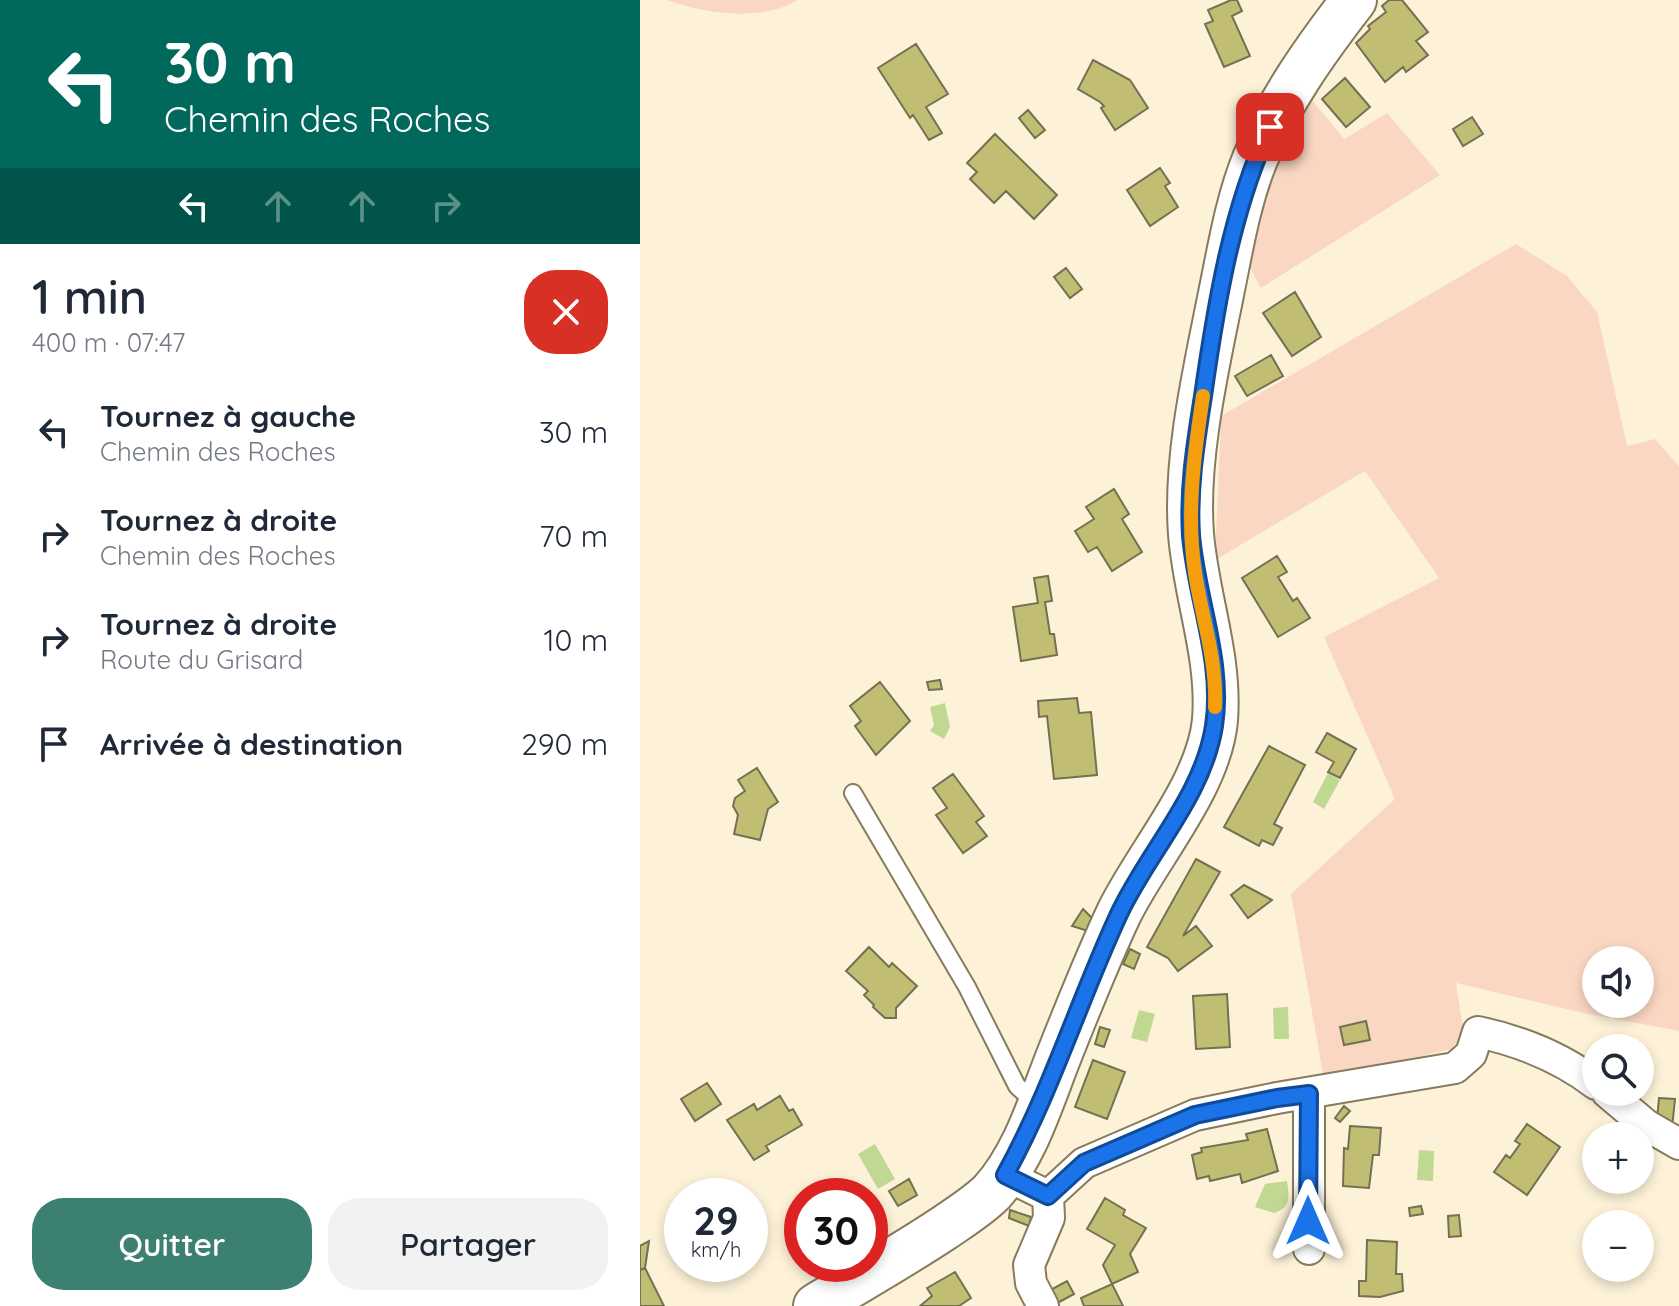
<!DOCTYPE html>
<html lang="fr">
<head>
<meta charset="utf-8">
<style>
  :root { --surface:#fff; --page:#f2f2f3; --text:#1f2937; --muted:#747a83; --accent:#3c8072 }
  body { margin:0; font-family:Quicksand,sans-serif; background:var(--page); color:var(--text); height:100vh; display:flex; flex-direction:column; font-size:30px; white-space:nowrap }
  * { box-sizing:border-box; margin:0 }
  p { font-size:26px; color:var(--muted) }
  .icon { flex:none; width:44px; height:44px; fill:none; stroke:currentColor; stroke-width:2; stroke-linecap:round; stroke-linejoin:round }
  .map { position:relative; flex:1; overflow:hidden }
  .side { display:flex; flex-direction:column; background:var(--surface); width:640px }
  .side>* { flex:none }
  .banner { background:#00695c; color:#fff; overflow:hidden }
  .tools { position:absolute; left:942px; top:946px; display:grid; gap:16px }
  .tools a { display:grid; place-items:center; width:72px; height:72px; border-radius:50%; background:var(--surface); box-shadow:0 4px 12px #0003; font-size:40px }
  .speed { position:absolute; left:24px; top:1178px; display:flex; gap:16px; font-size:40px; font-weight:700; text-align:center }
  .speed>* { display:grid; place-content:center; width:104px; height:104px; border-radius:50%; background:var(--surface); box-shadow:0 4px 12px #0003; line-height:1 }
  .speed small { font-size:20px; font-weight:400 }
  .speed .limit { border:12px solid #d22; background:#fff; color:#111 }
  .pin { position:absolute; display:grid; place-items:center; width:68px; height:68px; color:#fff; margin:-34px; border-radius:16px; box-shadow:0 4px 12px #0006 }
  .me { position:absolute; width:88px; margin:-44px; rotate:0deg; stroke-linejoin:round; filter:drop-shadow(0 0 6px #0008) }
  .turn { display:flex; align-items:center; gap:28px; height:168px; padding:0 32px; font-size:36px }
  .turn .icon { width:104px; height:104px; stroke-width:2.5 }
  .turn b { display:block; font-size:56px; line-height:68px }
  .lanes { display:flex; align-items:center; height:76px; padding:0 32px; background:#0003; justify-content:center; gap:40px; direction:ltr }
  .lanes .off { opacity:.35 }
  .round { display:grid; place-items:center; flex:none; width:84px; height:84px; border-radius:32px; background:var(--page) }
  .head { display:flex; align-items:center; justify-content:space-between; height:136px; padding:0 32px }
  h1 { font-size:48px; font-weight:600; line-height:60px }
  .primary-button { display:flex; gap:16px; margin-top:auto; padding:16px 32px }
  .primary-button a { flex:1; height:92px; border-radius:32px; background:var(--accent); color:#fff; font-size:32px; font-weight:600; line-height:92px; text-align:center }
  .primary-button a+a { background:var(--page); color:var(--text) }
  ul { padding:0; list-style:none }
  li { display:flex; align-items:center; gap:24px; height:104px; padding:0 32px }
  li div { flex:1 }
  li b { display:block; font-size:30px }
  li em { font-style:normal }
  main { display:flex; flex:1; min-height:0 }
  .map>svg:first-child { display:block }
</style>
</head>
<body>
<main>
<section class="side">
<div class="banner">
<div class="turn"><svg class="icon" aria-label="left" viewBox="0 0 24 24"><path d="M17 20v-9H6M10 6l-5 5 5 5"/></svg><div><b>30 m</b>Chemin des Roches</div></div>
<div class="lanes"><svg class="icon" aria-label="left" viewBox="0 0 24 24"><path d="M17 20v-9H6M10 6l-5 5 5 5"/></svg><svg class="icon off" aria-label="ahead" viewBox="0 0 24 24"><path d="M12 20V5M6 11l6-6 6 6"/></svg><svg class="icon off" aria-label="ahead" viewBox="0 0 24 24"><path d="M12 20V5M6 11l6-6 6 6"/></svg><svg class="icon off" aria-label="right" viewBox="0 0 24 24"><path d="M7 20v-9h11M14 6l5 5-5 5"/></svg></div>
</div>
<div class="head"><div><h1>1 min</h1><p>400 m · 07:47</p></div><a class="round" style="background:#d93025;color:#fff"><svg class="icon" aria-label="close" viewBox="0 0 24 24"><path d="M6 6l12 12M18 6L6 18"/></svg></a></div>
<ul>
<li><svg class="icon" aria-label="left" viewBox="0 0 24 24"><path d="M17 20v-9H6M10 6l-5 5 5 5"/></svg><div><b>Tournez à gauche</b><p>Chemin des Roches</p></div><em>30 m</em></li>
<li><svg class="icon" aria-label="right" viewBox="0 0 24 24"><path d="M7 20v-9h11M14 6l5 5-5 5"/></svg><div><b>Tournez à droite</b><p>Chemin des Roches</p></div><em>70 m</em></li>
<li><svg class="icon" aria-label="right" viewBox="0 0 24 24"><path d="M7 20v-9h11M14 6l5 5-5 5"/></svg><div><b>Tournez à droite</b><p>Route du Grisard</p></div><em>10 m</em></li>
<li><svg class="icon" aria-label="arrive" viewBox="0 0 24 24"><path d="M6 21V4h12l-3 4 3 4H6"/></svg><div><b>Arrivée à destination</b></div><em>290 m</em></li>
</ul>
<div class="primary-button"><a>Quitter</a><a>Partager</a></div>
</section>
<div class="map">
<svg width="1039" height="1306" viewBox="0 0 1039 1306">
  <rect width="100%" height="100%" fill="#fdf2d8"/>
  <!-- green -->
  <path fill="#f9d7c3" fill-rule="evenodd" d="M27,0H158C121,22 66,14 27,0Z
    M664,90L704,139L747,113L800,175L621,288L602,253Z
    M876,244L927,276L957,312L987,446L1015,439L1039,466V1031L943,1013L816,983L824,1035L811,1049L684,1079L651,894L755,799L684,637L799,578L725,471L575,560L581,416ZM956,960H1000V1004H956Z"/>
  <!-- water -->
  <path fill="#bfd892" d="M305,703L310,727L304,739L290,731L294,725L290,707Z
    M688,773L700,780L684,809L673,802Z
    M648,1007L649,1039H634L633,1008Z
    M499,1010L515,1014L507,1042L491,1038Z
    M235,1144L255,1179L238,1189L218,1154Z
    M779,1150L794,1151L793,1181L777,1180Z
    M647,1181C649,1196 652,1207 634,1213L615,1207L625,1184Z"/>
  <!-- building -->
  <path fill="#c1be74" stroke="#727152" stroke-width="2" d="M591,0H597L602,11L592,16L610,56L584,67L565,24L573,21L568,10Z
    M749,0H762L788,32L776,41L788,55L766,72L763,67L745,82L716,43L730,29L728,26L746,12L742,6Z
    M276,44L308,94L286,107L302,133L289,140L273,115L270,118L238,68Z
    M453,60L490,80L508,108L475,130L461,108L464,106L460,102L438,89Z
    M705,78L730,107L706,127L682,99Z
    M388,110L405,130L395,138L379,118Z
    M832,117L843,134L823,146L813,129Z
    M355,134L417,195L394,219L366,191L354,203L330,179L337,172L327,163Z
    M520,168L530,183L525,186L538,207L510,226L487,190Z
    M426,268L442,289L430,298L414,277Z
    M655,292L681,337L652,356L623,313Z
    M631,355L643,376L607,396L595,376Z
    M474,489L489,514L482,519L502,552L472,571L457,547L448,552L435,531L454,519L446,507Z
    M637,556L647,572L638,577L653,601L657,598L670,618L638,637L602,578Z
    M408,576L412,601L405,602L410,634H414L417,655L381,661L373,607L398,603L394,578Z
    M300,680L302,689L289,690L287,682Z
    M240,682L270,721L236,755L215,726L221,721L210,706Z
    M437,698L439,713L451,712L457,775L414,779L407,716L399,717L398,701Z
    M687,733L716,749L700,778L688,772L694,762L676,752Z
    M629,746L665,765L634,824L642,828L633,845L622,840L619,846L584,827Z
    M117,768L138,802L128,809L120,840L94,834L98,815L93,806L95,798L105,791L98,780Z
    M313,774L344,816L336,822L347,836L323,853L296,815L307,808L293,788Z
    M556,859L580,872L543,936L556,926L572,946L538,971L528,958L507,947Z
    M604,885L632,900L608,918L591,895Z
    M443,909L453,919L448,931L432,926Z
    M229,947L249,967L252,963L277,986L256,1008V1018H245L233,1007L234,1005L224,995L228,991L206,971Z
    M490,949L500,954L494,969L483,964Z
    M587,994L590,1047L556,1049L553,996Z
    M726,1021L730,1040L704,1045L700,1027Z
    M460,1027L470,1030L464,1047L455,1044Z
    M453,1060L485,1072L467,1119L435,1107Z
    M67,1083L81,1104L55,1121L41,1099Z
    M140,1096L149,1111L153,1109L162,1125L126,1146L129,1151L114,1160L87,1120L114,1104L117,1110Z
    M1019,1098L1035,1099L1032,1128L1017,1120Z
    M704,1106L710,1111L700,1122L695,1118Z
    M887,1124L920,1147L887,1195L854,1172L866,1155L870,1158L880,1144L875,1141Z
    M710,1126L741,1128L739,1155H733L729,1188L703,1186L704,1148L708,1149Z
    M627,1129L638,1171L602,1183L600,1174L570,1181L569,1176L557,1179L552,1155L562,1152L561,1148L608,1140L606,1134Z
    M269,1179L277,1195L258,1206L249,1191Z
    M465,1198L485,1210L483,1215L506,1228L490,1254L498,1272L472,1284L463,1265L475,1245L447,1229Z
    M781,1206L783,1214L770,1216L769,1208Z
    M370,1210L391,1217L389,1226L369,1218Z
    M819,1215L821,1236L809,1237L808,1216Z
    M727,1240L757,1242L756,1274H762L763,1291L740,1297L719,1296V1281H726Z
    M9,1241L5,1268L0,1270V1246Z
    M5,1268L24,1306H0V1270Z
    M315,1272L331,1298L319,1306H280L292,1296L287,1288Z
    M427,1281L434,1294L412,1306L405,1293Z
    M472,1284L483,1306H444L441,1298Z"/>
  <g fill="none" stroke-linecap="round" stroke-linejoin="round">
    <defs>
      <path id="lane" d="M213,793L327,987L377,1086L398,1105"/>
      <path id="street" d="M967,1092L1006,1125L1039,1144
        M365,1175L408,1196L444,1163L555,1115L637,1098L815,1068L831,1054L838,1032C880,1041 922,1058 956,1084
        M669,1249V1094
        M403,1306L391,1283L389,1265L409,1218L408,1196"/>
      <path id="secondary" d="M176,1306C219,1280 262,1256 304,1228C320,1217 338,1206 352,1192C385,1155 400,1104 418,1058C437,1010 457,960 479,913C508,854 569,786 575,720C580,656 556,597 551,534C545,457 567,365 582,289C591,245 598,201 615,159C639,101 676,49 714,0"/>
    </defs>
    <!-- lane casing -->
    <use href="#lane" stroke="#877b5d" stroke-width="20"/>
    <!-- street casing -->
    <use href="#street" stroke="#877b5d" stroke-width="34"/>
    <!-- secondary casing -->
    <use href="#secondary" stroke="#877b5d" stroke-width="48"/>
    <!-- lane -->
    <use href="#lane" stroke="#fff" stroke-width="16"/>
    <!-- street -->
    <use href="#street" stroke="#fff" stroke-width="30"/>
    <!-- secondary -->
    <use href="#secondary" stroke="#fff" stroke-width="44"/>
  </g>
  <g fill="none" stroke-linecap="round" stroke-linejoin="round">
    <defs>
      <path id="route" d="M630,127C591,211 576,305 563,396C556,441 548,488 551,535C556,598 584,662 574,726C563,796 508,852 479,914C439,1000 411,1092 365,1175L408,1196L444,1163L555,1115L637,1098L669,1094L668,1221"/>
    </defs>
    <!-- route casing -->
    <use href="#route" stroke="#114b97" stroke-width="20"/>
    <!-- route -->
    <use href="#route" stroke="#1a73e8" stroke-width="14"/>
    <!-- slow -->
    <path stroke="#f59e0b" stroke-width="14" d="M563,396C554,455 546,514 555,573C562,618 577,660 575,707"/>
  </g>
</svg>
<div class="tools">
<a><svg class="icon" aria-label="sound" viewBox="0 0 24 24"><path d="M4 9h4l5-4v14l-5-4H4zM17 9q2 3 0 6"/></svg></a>
<a><svg class="icon" aria-label="search" viewBox="0 0 24 24"><circle cx="10" cy="10" r="6"/><path d="M15 15l6 6"/></svg></a>
<a>+</a>
<a>−</a>
</div>
<div class="speed"><div>29<small>km/h</small></div><div class="limit">30</div></div>
<div class="pin" style="left:630px;top:127px;background:#d93025"><svg class="icon" aria-label="arrive" viewBox="0 0 24 24"><path d="M6 21V4h12l-3 4 3 4H6"/></svg></div>
<svg class="me" style="left:668px;top:1221px" viewBox="-20 -20 40 40"><path d="M0-17L14 15 0 8-14 15z" fill="#1a73e8" stroke="#fff" stroke-width="4"/></svg>
</div>
</main>
</body>
</html>
